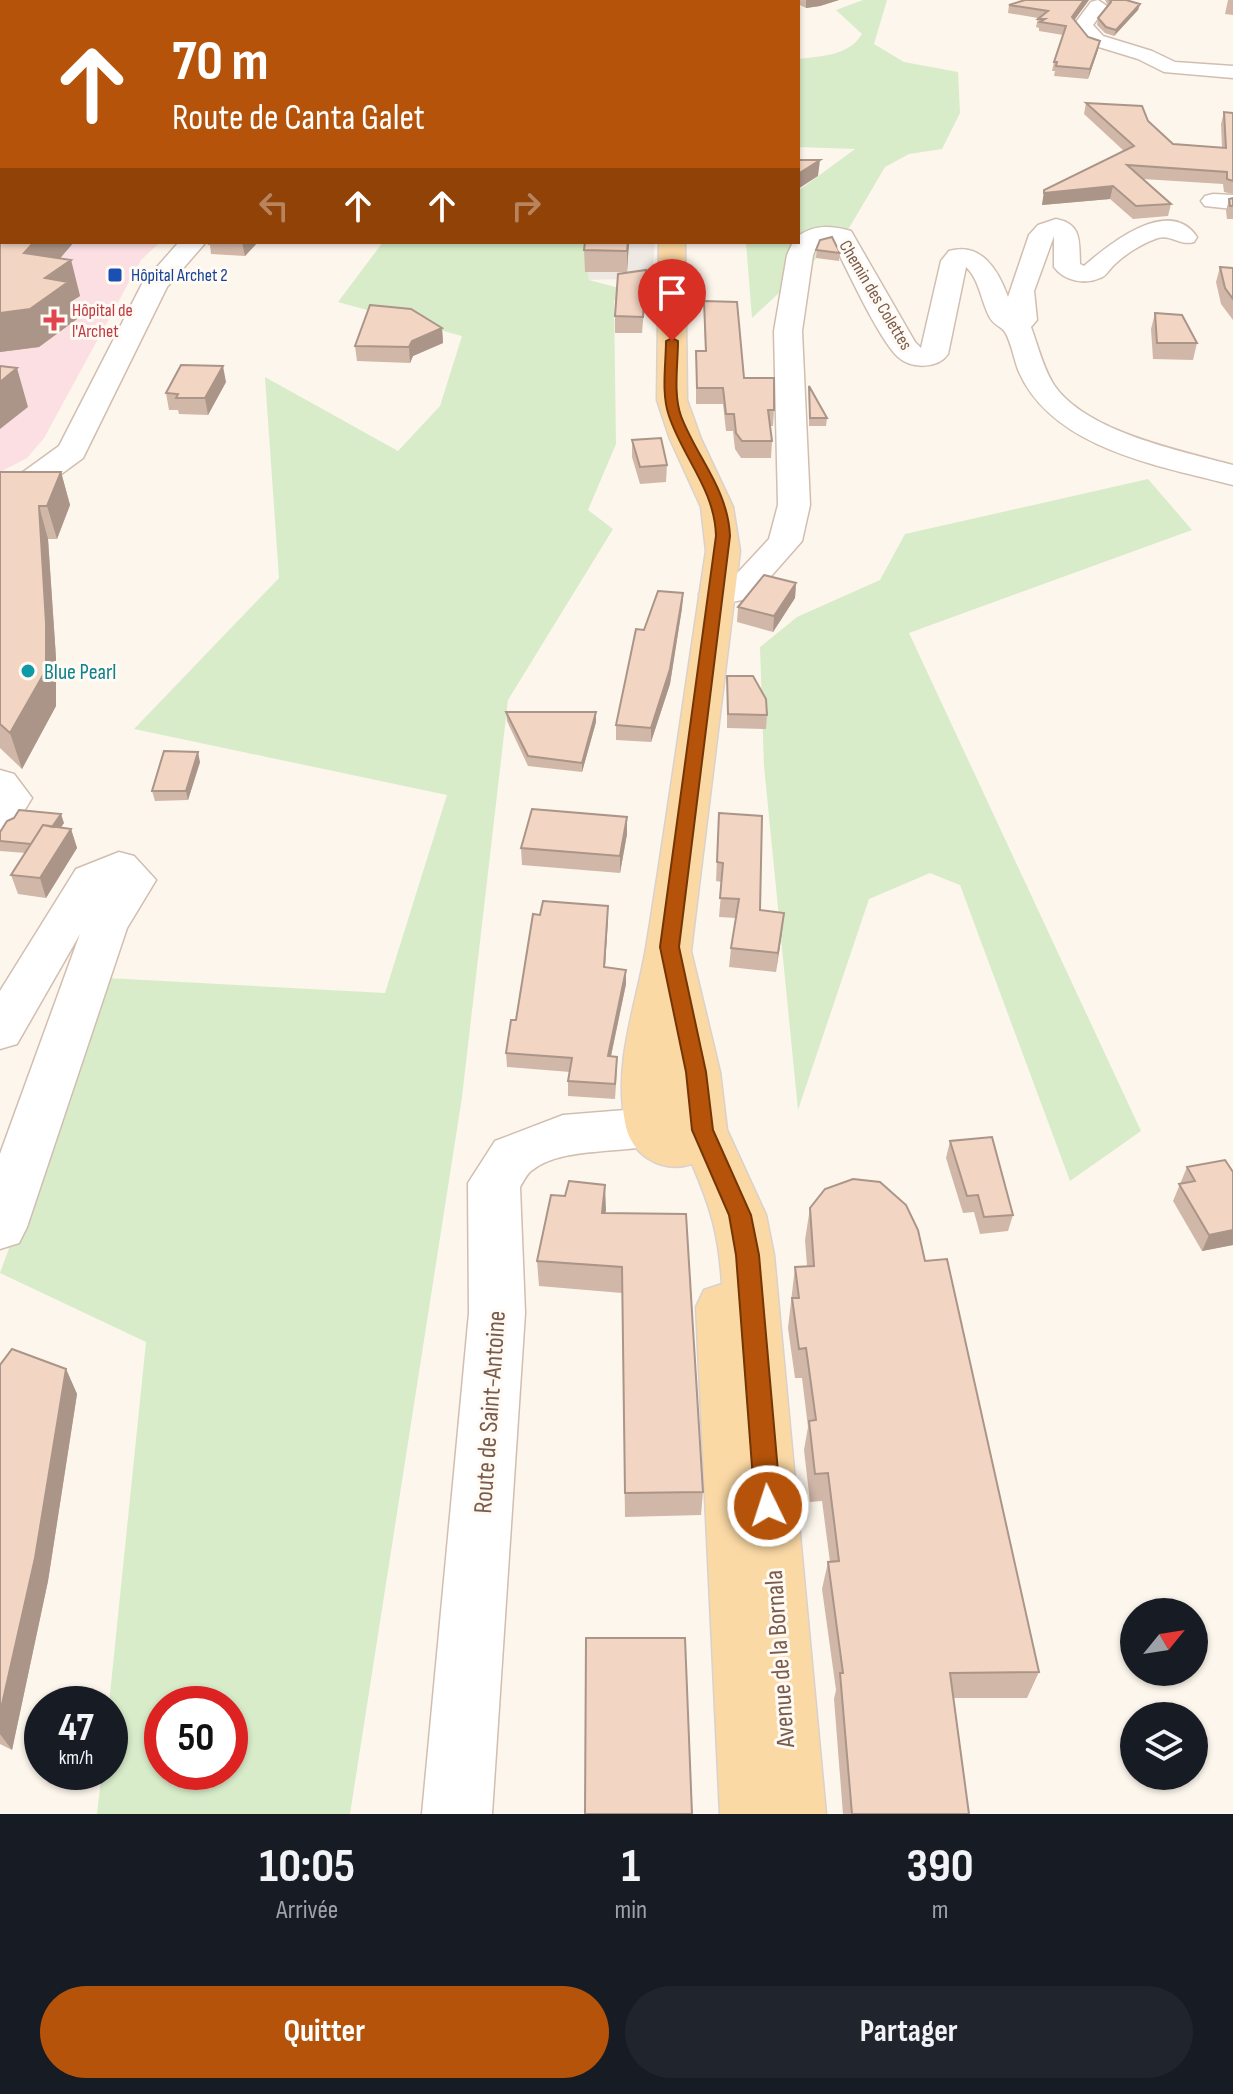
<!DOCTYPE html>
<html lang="fr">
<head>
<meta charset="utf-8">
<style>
  :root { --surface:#171b24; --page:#20242c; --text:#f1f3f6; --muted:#9ea1a6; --accent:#b45309 }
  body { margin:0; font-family:"Sofia Sans Condensed",sans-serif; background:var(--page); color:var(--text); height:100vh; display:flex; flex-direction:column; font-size:30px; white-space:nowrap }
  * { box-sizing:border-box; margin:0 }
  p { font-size:26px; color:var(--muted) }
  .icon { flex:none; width:44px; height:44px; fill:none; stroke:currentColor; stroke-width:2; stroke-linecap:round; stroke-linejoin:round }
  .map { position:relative; height:1814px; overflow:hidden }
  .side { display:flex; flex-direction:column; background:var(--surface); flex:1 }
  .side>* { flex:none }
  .top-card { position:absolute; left:0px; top:0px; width:800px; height:244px; box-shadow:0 2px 6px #0004; background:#b45309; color:#fff; overflow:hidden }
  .needle { width:52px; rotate:60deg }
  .fabs { position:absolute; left:1120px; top:1598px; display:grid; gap:16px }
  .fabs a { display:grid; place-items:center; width:88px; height:88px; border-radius:50%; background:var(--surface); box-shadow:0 2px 6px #0004; font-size:40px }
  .speed { position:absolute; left:24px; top:1686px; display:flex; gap:16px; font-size:40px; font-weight:700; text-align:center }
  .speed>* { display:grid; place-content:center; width:104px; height:104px; border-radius:50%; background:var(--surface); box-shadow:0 2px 6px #0004; line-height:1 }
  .speed small { font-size:20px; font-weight:400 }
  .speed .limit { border:12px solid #d22; background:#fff; color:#111 }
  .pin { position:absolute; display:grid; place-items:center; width:68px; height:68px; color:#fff; margin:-82px -34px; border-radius:50% 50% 50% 0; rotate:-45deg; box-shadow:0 0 8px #0007 }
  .pin .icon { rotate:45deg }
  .me { position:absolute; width:88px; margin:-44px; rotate:356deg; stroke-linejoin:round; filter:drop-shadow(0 0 6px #0008) }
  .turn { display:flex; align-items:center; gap:28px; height:168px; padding:0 40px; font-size:36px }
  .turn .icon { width:104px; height:104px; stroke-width:2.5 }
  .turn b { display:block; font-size:56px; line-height:68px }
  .lanes { display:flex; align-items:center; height:76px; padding:0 40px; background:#0003; justify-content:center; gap:40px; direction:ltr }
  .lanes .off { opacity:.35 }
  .eta { display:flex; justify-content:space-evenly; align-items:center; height:136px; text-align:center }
  .eta b { font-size:48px; font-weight:700; line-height:56px }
  .action { display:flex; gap:16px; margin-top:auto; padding:16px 40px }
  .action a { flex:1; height:92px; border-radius:48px; background:var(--accent); color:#fff; font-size:32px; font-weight:700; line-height:92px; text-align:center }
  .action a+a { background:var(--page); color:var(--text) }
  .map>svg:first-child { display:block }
</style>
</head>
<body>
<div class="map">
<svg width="1233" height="1814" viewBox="0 0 1233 1814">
  <rect width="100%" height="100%" fill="#fdf6ec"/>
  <!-- industrial -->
  <path fill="#efe9e4" d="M586,242H655L652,278L589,280Z"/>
  <!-- medical -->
  <path fill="#fbdfe3" d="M0,63L2,242H160L141,260L44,438L27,458L0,472Z"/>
  <!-- green -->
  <path fill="#d8ecc9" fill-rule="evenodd" d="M863,0H887L874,44L904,62L958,72L960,113L942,149L909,154L885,167L849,228L752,318L746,242H798V191L855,149L798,147V59C821,56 849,56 862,34L836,10Z
    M383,242H586L589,280L623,289L614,301L616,444L588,510L613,529L508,700L462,1097L350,1814H97L102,1772H110L109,1704L146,1342L0,1273L107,978L385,993L447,795L134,729L279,578L265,377L398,451L440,406L462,336L338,302ZM162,1704H230V1772H162Z
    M1148,479L1192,530L909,633L1141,1131L1070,1181L960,885L930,873L869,899L798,1110L764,766L760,647L797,617L880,580L905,534Z"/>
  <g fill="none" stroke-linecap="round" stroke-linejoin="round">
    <defs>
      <path id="minor" d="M1098,0L1107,6L1093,25L1103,36L1152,51L1175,62L1233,66V78L1164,72L1138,59L1089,44L1073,26L1091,2Z
        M1213,194L1233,195V209L1205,206L1201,201L1205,196Z
        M1056,219C1082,224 1079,241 1080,264L1084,266C1108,245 1169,195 1197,237L1194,242C1179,246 1171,234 1158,238C1143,243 1125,254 1114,265C1109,269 1107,276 1100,278C1085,285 1064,281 1054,267V236L1034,291L1037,320L1031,327C1038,346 1043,368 1054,385C1086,432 1181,451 1233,465V485C1160,466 1053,449 1019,372C1014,360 1012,344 1005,332C1001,326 993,325 989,316C981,300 979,279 966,267L948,354C938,369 911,369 898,357C878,338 847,269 833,242L824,241L817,246L813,255L802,331L810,505L802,541L752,598L717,605L705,601L699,594L705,587L729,582L769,539L778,505L774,331L787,255L793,242H798V236C816,224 831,226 851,231L915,342L921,348L941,261L949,251C982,242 998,270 1008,297L1029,235L1038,225Z
        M179,242H206L167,287L83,458L45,486L0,502V481L23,472L59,446L142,284Z
        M0,770L14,774L32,798L15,826L0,830Z
        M119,852L134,856L156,880L127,928L27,1227L19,1243L0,1249V1154L80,934L17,1044L0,1049V991L76,869Z
        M650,1108L668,1114L675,1128L668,1142C629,1155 562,1145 531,1171C527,1174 523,1182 520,1187L525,1313L492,1814H422L469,1313L468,1183L495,1141L563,1115Z"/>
      <path id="major" d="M659,242H685L687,400L701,439L733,507L740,551L691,951L720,1072L727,1130L766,1215L774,1255L826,1814H720L696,1307L704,1290L722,1284C719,1235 711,1208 692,1164C660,1174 630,1154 625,1122C613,1060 638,1001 647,942C668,812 686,681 706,551L701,507L670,439L657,400Z"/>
    </defs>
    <!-- minor casing -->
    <use href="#minor" stroke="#d1beb0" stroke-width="3"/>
    <!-- major casing -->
    <use href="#major" stroke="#dad1cd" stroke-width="3"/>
    <!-- minor -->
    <use href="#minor" fill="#fff" fill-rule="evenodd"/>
    <!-- major -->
    <use href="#major" fill="#fbd9a5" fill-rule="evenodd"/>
  </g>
  <!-- wall -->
  <path fill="#d1b7a8" d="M686,0H839L820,6L806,8L798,4V2H686Z
    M1025,0H1089L1074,20L1098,50L1088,79L1054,76L1055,71H1052L1054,62L1063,35L1039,31V28L1036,27L1038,18L1008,13L1009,5Z
    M1105,0H1126L1140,4L1138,10L1114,36L1105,33L1097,25L1098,18L1108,5Z
    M1228,0H1233V15L1225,14Z
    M0,53H2V242H74L60,258L71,260L80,296L72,301L77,319L39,347L0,352Z
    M1086,103L1148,121L1173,144L1222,148L1221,124L1224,112L1233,113V194L1224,192L1223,184L1143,179L1171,204L1168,216L1133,219L1110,199L1042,205L1044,190L1124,151L1084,114Z
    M1233,198V219H1227L1226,211L1229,199Z
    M207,242H258L245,256L211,254L210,245H208Z
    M629,242L627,272H585L584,250Z
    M817,248L840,253L839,261L816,258Z
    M1220,267L1233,268V320L1221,304L1216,282Z
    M646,286L642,333H615V316Z
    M704,301L744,378L774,410L773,426H770L772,441L771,458H741L735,449L733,431H726L723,404H696V351H705Z
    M1155,313L1197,343L1193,360L1153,359L1151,329Z
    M442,328L443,343L413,356L410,363L357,361L355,346Z
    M226,382L208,415L179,414L178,410H169L166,393Z
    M809,386L827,418L826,426H809Z
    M632,440L667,465L666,482L640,484L632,457Z
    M0,472H61L70,505L57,539H48L56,658V706L22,769L0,748Z
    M796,583L795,598L773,632L737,622L738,607Z
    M683,593L682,608L670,684L651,742L616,740V725Z
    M727,676L767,715L766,729L727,728Z
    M506,712L596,722L582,772L528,766L507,721Z
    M200,762L188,800L155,801L152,791Z
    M719,813L760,910L784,913L776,972L729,967L731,948L736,918L719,917L722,882L716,881Z
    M64,823L60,828L71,829L77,848L46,898L18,894L11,875L26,853L0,851V832Z
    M627,834L620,873L522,865L521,848Z
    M608,906L605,967L626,970V984L611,1056L617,1071L615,1099L568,1096V1081L570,1072L507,1067L506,1053L516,1020L540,915Z
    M950,1141L1013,1215L1008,1231L980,1234L974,1212L963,1213L946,1158Z
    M1187,1167L1233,1172V1245L1202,1251L1173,1201Z
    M810,1208L925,1261L1039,1672L1027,1698H953L969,1814H843L834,1699L836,1690L822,1589L828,1562H830L822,1501L810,1502L804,1450L808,1427L802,1378H795L788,1328L795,1267L807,1266L805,1240Z
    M605,1213L703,1492L701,1515L625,1517L622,1293L539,1286L537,1261Z
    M0,1365L66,1369L77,1394L48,1581L12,1750L0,1744Z"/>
  <!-- shaded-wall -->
  <path fill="#aa9588" d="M406,0H444L441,2H405Z
    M806,0H839L820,6L806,8Z
    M1084,0H1089L1070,26L1072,17Z
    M1140,4L1138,10L1114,36L1116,30Z
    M1100,41L1098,50L1088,79L1090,69Z
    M820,160L818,176L798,189V174Z
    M1113,186L1110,199L1042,205L1044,193Z
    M34,242H74L34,289L24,253Z
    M242,242H258L245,256Z
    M628,242H629L627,272V251Z
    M71,260L80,296L72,301L77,319L39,347L0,352V313Z
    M442,328L443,343L413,356L410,363L409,347L412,341Z
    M223,366L226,382L208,415L205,398Z
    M17,368L28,407L0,429V370Z
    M61,472L70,505L57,539L47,506Z
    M39,506L48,539L56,658V706L22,769L10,733Z
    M796,583L795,598L773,632L774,616Z
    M683,593L682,608L670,684L651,742V728Z
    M596,712V722L582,772V763Z
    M198,752L200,762L188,800L186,791Z
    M61,814L64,823L43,854L40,845Z
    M627,817V834L620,873V856Z
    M71,829L77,848L46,898L40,878Z
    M608,906V920L604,981V967Z
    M784,913L782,932L776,972L778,953Z
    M626,970V984L608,1070V1056Z
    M605,1185L606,1210L602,1238V1213Z
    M1233,1230V1245L1202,1251L1209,1235Z
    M66,1369L77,1394L48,1581L12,1750L0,1734V1713Z"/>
  <!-- building -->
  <path fill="#f3d5c3" stroke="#aa9588" stroke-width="2" d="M136,0H406L405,1L422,2H135Z
    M632,0H646V2H630Z
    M687,0H760L759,2H687Z
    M1025,0H1084L1072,17L1088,37L1100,41L1090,69L1056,66L1057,62H1054L1066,26L1040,22L1045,19H1038L1048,11L1009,5Z
    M1110,0H1126L1140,4L1116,30L1106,27L1098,18L1111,2Z
    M0,53H2V214H0Z
    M1086,103L1142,106L1148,121L1173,144L1226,148L1224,112L1233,113V181L1227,179V172L1127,165L1171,204L1136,206L1113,186L1044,193V190L1134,146Z
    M798,160H820L798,174Z
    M1233,198V206H1230L1229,199Z
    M832,237L840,253L816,250L820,240Z
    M2,240V242H34L24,253L71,260L45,278L68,282L30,309L0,313V242Z
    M585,242H628L627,251L584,250Z
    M1220,267L1233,268V299L1225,288Z
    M646,270L643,317L615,316L618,274Z
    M704,301L737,302L744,378H774V410H768L772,441H742L736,433L734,414H726L723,388H697L696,351H706Z
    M370,305L411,309L442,328L412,341L409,347L355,346Z
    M1155,313L1182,315L1197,343H1157Z
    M181,365L223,366L205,398H176L178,394L166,393Z
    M0,366L17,368L0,382Z
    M809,386L827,418H810Z
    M661,438L667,465L640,467L632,440Z
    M0,472H61L47,506H39L46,623V670L10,733L0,724Z
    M764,575L796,583L774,616L738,607Z
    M658,591L683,593L670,669L651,728L616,725L636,629L644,630Z
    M727,676H753L766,699L767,715L728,714Z
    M506,712H596L582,763L528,756Z
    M164,751L198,752L186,791H152Z
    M532,809L627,817L620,856L521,848Z
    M19,810L61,814L52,827L43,825L31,844L0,841V832L7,821L14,818Z
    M719,813L762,816L760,910L784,913L778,953L731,948L739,899L720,898L723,863L717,862Z
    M43,825L71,829L40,878L11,875Z
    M543,901L608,906L604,967L626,970L608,1056L617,1057L615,1084L568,1081L572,1058L506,1053L511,1020H516L533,914L540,915Z
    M992,1137L1013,1215L984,1217L978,1195L967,1196L950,1141Z
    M1225,1160L1233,1172V1230L1209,1235L1179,1184L1195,1181L1187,1167Z
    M853,1179L880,1182L906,1205L918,1230L925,1261L947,1259L1039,1672L950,1673L969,1814H852L840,1673H843L828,1562L839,1561L828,1473L815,1474L809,1421L816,1420L806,1348L799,1349L792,1298H799L795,1267L814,1266L810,1208L825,1189Z
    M569,1181L605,1185L602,1213L686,1214L703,1492L625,1493L622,1267L537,1261L551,1195L565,1196Z
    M12,1349L66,1369L35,1558L0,1713V1365Z
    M586,1638H685L692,1814H585Z"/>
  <!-- route -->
  <path fill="#b45309" stroke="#753606" stroke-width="2" d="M672,338L678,341C678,364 673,394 681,416C697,458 728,489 730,536L679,947L706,1072L713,1130L751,1215L759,1255L781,1506L777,1515L768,1518L759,1515L755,1506L736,1255L729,1215L692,1130L686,1072L660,947L716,536C715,490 683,458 669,416C661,393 666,364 666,341Z"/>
  <!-- markers -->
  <rect fill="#1a4fb4" stroke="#fffaf3" stroke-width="3" x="107" y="267" width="16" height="16" rx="4"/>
  <path fill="#e0444e" stroke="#fffaf3" stroke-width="3" d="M50 308h8v8h8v8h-8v8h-8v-8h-8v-8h8z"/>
  <circle fill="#0f9aa8" stroke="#fffaf3" stroke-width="3" cx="28" cy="671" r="8"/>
  <g text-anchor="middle" stroke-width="6" stroke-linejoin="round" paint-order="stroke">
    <!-- far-transit labels -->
    <g font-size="18" fill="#164399" stroke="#fffaf3" text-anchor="start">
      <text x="131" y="281">Hôpital Archet 2</text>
    </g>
    <!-- far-street labels -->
    <g font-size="18" fill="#7a5c4d" stroke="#fffaf3">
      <text transform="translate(876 295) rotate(59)" y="6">Chemin des Colettes</text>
    </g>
    <!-- far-health labels -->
    <g font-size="18" fill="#be3a42" stroke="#fffaf3" text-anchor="start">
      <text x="72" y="316">Hôpital de<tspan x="72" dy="21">l'Archet</tspan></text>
    </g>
    <!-- culture labels -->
    <g font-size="22" fill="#0d838f" stroke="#fffaf3" text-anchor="start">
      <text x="44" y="679">Blue Pearl</text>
    </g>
    <!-- near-street labels -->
    <g font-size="26" fill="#7a5c4d" stroke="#fffaf3">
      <text transform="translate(489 1412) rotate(-86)" y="9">Route de Saint-Antoine</text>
      <text transform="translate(779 1659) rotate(-94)" y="9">Avenue de la Bornala</text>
    </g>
  </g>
</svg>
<div class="fabs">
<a><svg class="needle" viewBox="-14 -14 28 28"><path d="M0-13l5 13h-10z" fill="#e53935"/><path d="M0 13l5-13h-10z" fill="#9ea1a6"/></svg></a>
<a><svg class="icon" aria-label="layers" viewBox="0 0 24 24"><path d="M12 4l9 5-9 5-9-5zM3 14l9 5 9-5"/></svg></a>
</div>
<div class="speed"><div>47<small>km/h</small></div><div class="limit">50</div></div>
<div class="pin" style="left:672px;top:341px;background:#d93025"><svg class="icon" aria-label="arrive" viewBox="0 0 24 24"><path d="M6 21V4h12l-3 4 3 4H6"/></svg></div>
<svg class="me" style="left:768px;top:1506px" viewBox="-20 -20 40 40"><circle r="17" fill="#b45309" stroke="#fff" stroke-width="3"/><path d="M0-11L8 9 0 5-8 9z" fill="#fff"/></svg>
<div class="top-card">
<div class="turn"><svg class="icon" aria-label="ahead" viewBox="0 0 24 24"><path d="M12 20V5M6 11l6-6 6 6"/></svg><div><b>70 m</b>Route de Canta Galet</div></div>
<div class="lanes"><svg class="icon off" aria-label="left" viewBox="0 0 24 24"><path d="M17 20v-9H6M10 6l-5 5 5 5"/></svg><svg class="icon" aria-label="ahead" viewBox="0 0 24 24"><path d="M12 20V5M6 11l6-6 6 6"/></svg><svg class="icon" aria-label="ahead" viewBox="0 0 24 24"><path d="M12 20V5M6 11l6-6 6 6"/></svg><svg class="icon off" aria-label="right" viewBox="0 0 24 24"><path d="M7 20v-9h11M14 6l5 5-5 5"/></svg></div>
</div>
</div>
<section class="side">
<div class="eta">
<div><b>10:05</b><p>Arrivée</p></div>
<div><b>1</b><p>min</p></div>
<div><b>390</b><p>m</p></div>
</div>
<div class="action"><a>Quitter</a><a>Partager</a></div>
</section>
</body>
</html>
